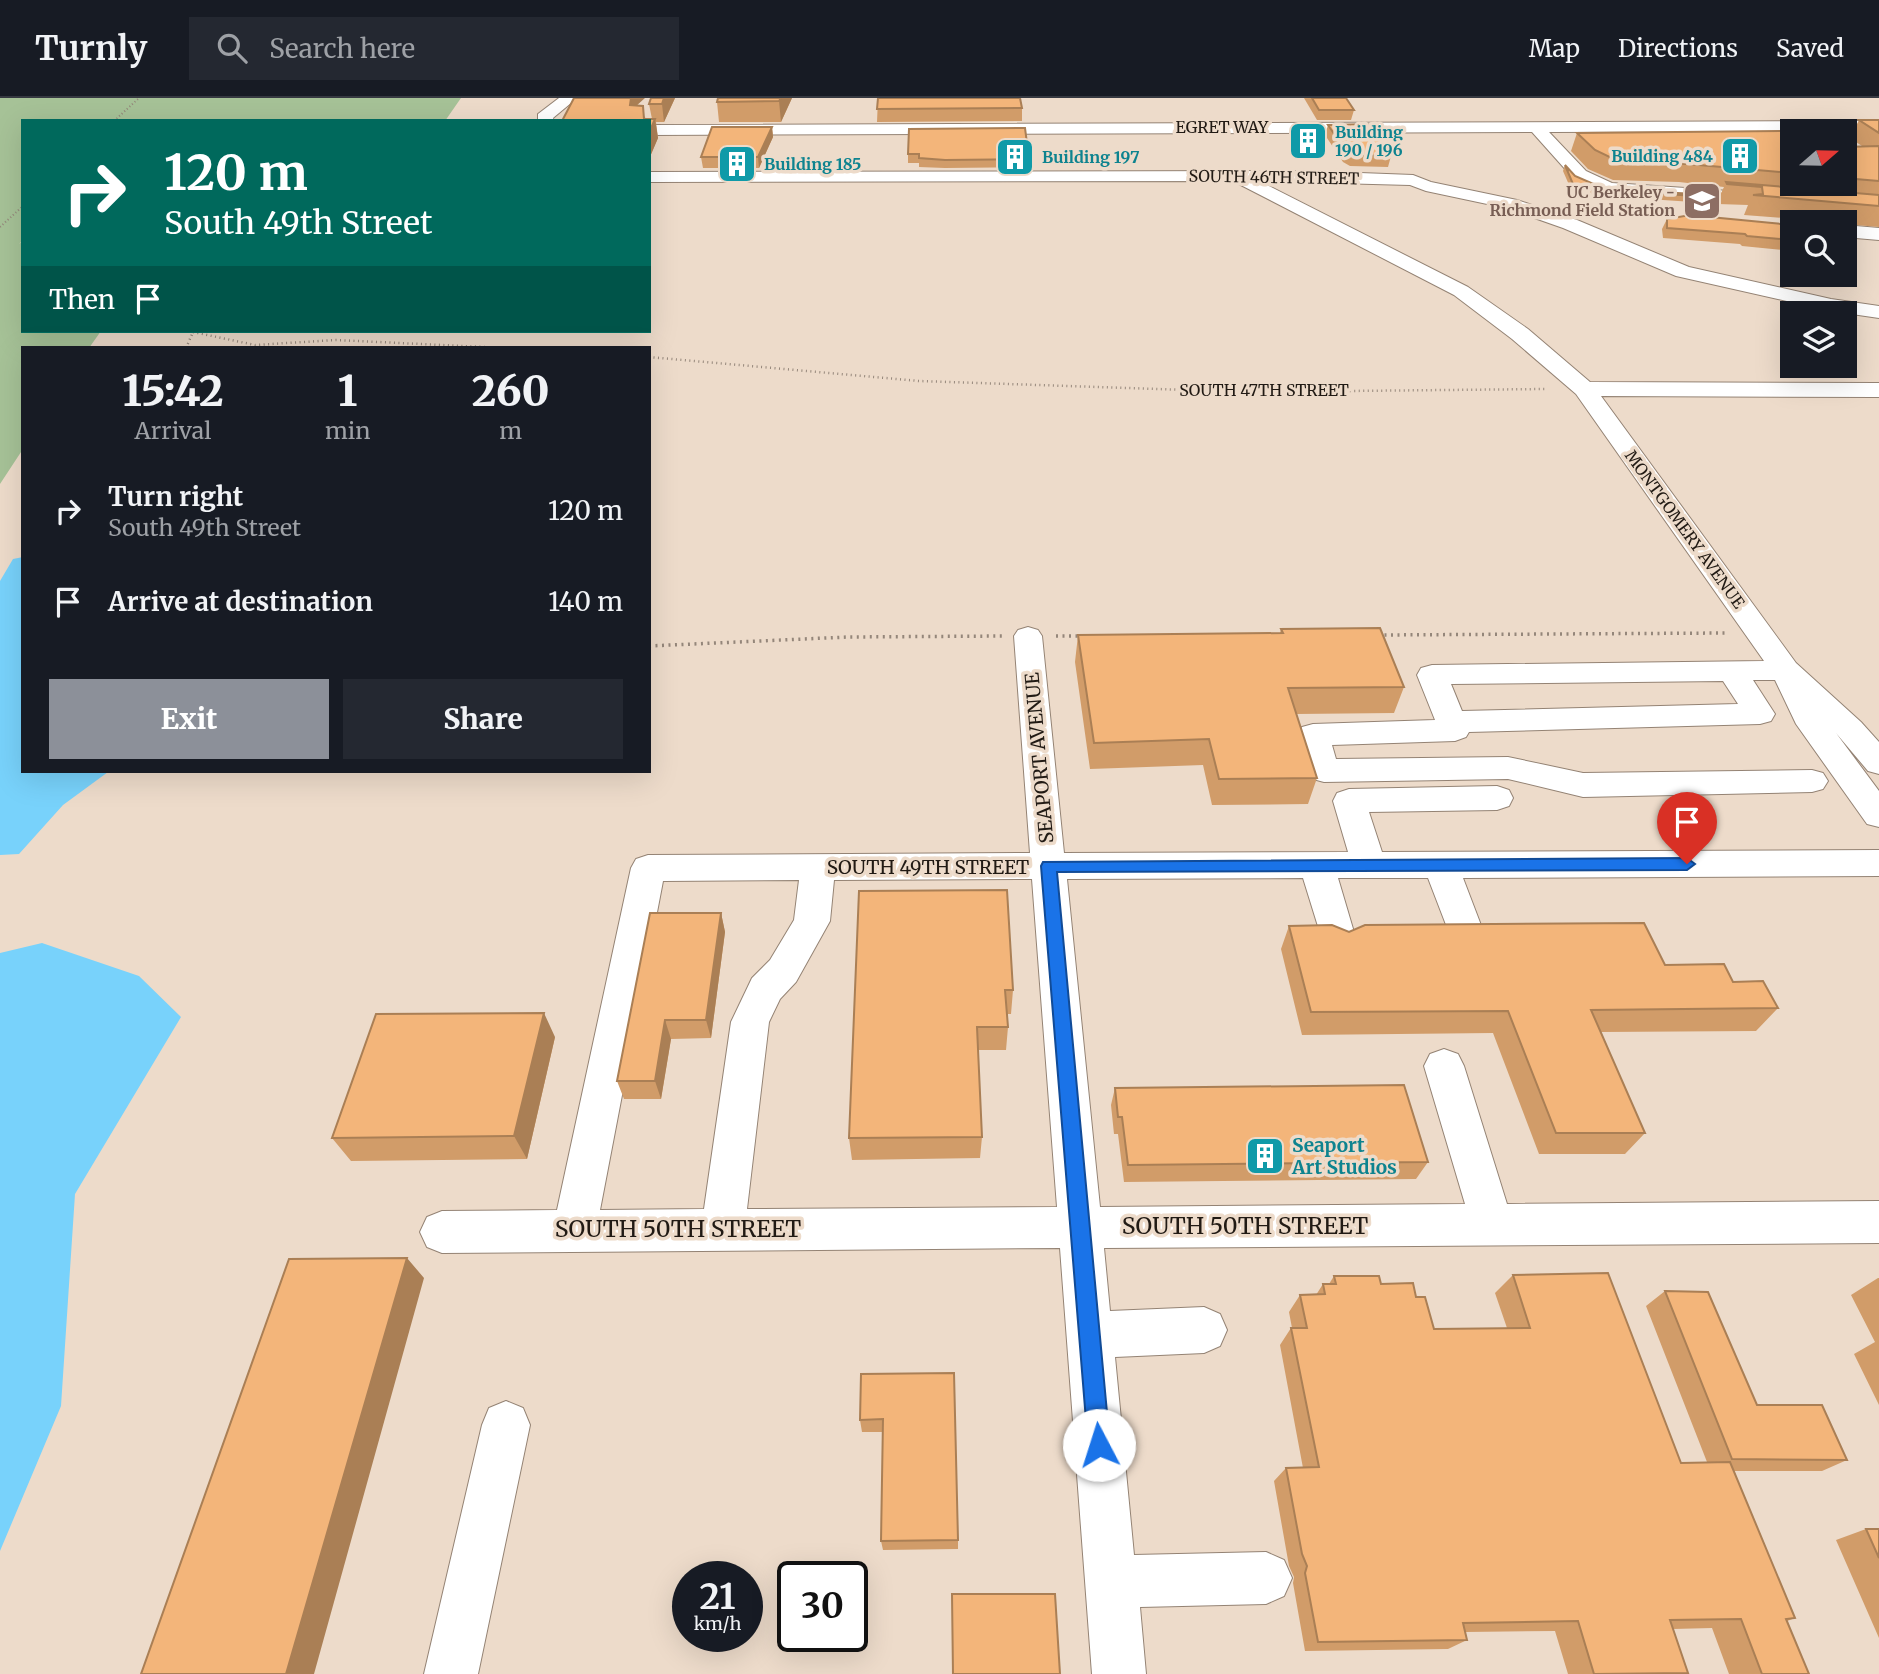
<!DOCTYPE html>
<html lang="en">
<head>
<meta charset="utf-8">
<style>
  :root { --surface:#171b24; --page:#242831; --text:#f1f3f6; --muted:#9ea1a6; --line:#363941; --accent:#8c9099 }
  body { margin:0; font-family:Merriweather,serif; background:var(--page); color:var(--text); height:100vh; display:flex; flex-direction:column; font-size:26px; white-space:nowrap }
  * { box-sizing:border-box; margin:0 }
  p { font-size:23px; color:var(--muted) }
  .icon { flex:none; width:38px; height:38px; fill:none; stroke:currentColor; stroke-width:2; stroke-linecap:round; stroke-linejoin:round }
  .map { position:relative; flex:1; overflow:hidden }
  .details { position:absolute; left:21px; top:248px; width:630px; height:427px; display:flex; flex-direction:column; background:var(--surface); border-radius:0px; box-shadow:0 7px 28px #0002 }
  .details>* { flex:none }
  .top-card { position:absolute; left:21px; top:21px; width:630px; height:214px; border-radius:0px; box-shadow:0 7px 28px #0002; background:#00695c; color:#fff; overflow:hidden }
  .needle { width:46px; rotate:70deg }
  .tools { position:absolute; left:1780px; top:21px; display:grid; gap:14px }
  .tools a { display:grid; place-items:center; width:77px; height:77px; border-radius:0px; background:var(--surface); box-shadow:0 7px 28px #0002; font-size:35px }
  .speed { position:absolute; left:672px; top:1463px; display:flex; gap:14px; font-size:35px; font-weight:700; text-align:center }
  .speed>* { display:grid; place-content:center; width:91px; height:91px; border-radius:50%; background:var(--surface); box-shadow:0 7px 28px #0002; line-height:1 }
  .speed small { font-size:18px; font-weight:400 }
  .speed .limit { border:4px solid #111; border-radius:10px; background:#fff; color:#111 }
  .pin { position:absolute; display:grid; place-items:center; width:60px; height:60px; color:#fff; margin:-72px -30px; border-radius:50% 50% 50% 0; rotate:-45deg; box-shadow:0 0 7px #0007 }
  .pin .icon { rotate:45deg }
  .me { position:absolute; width:77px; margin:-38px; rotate:355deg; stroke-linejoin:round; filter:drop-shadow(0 0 5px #0008) }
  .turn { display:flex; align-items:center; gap:24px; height:147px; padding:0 28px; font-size:32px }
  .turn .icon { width:91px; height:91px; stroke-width:2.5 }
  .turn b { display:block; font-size:49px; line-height:60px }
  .then { display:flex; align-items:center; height:66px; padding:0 28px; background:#0003; gap:14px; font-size:26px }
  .eta { display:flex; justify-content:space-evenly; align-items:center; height:119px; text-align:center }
  .eta b { font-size:42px; font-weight:800; line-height:49px }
  .primary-button { display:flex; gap:14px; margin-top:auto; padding:14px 28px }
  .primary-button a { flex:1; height:80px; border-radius:0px; background:var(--accent); color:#fff; font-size:28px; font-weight:800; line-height:80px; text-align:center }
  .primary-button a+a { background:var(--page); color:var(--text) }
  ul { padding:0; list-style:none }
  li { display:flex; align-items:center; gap:21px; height:91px; padding:0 28px }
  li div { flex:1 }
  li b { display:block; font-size:26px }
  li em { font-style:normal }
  header { display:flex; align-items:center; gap:42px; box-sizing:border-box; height:98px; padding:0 35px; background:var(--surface); border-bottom:2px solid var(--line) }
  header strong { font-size:33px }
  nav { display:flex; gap:38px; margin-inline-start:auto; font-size:24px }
  .search { width:490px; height:63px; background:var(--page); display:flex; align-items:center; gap:18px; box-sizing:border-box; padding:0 24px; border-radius:0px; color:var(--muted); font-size:26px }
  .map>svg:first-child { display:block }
</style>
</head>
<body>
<header>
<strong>Turnly</strong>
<div class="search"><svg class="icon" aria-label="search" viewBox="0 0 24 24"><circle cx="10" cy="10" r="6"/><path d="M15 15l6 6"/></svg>Search here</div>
<nav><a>Map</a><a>Directions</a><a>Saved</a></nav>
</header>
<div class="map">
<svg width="1879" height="1576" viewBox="0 0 1879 1576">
  <rect width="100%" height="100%" fill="#eddbca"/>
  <!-- green -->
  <path fill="#a6c297" d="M0,0H461L445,23H23V142L19,146L23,143V233H101L89,250H23V351L0,386Z"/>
  <!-- water -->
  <path fill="#78d2fb" d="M23,459V674H108L63,707L19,756L0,757V483L13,461Z
    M42,845L139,878L181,919L75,1096L61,1308L0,1453V855Z"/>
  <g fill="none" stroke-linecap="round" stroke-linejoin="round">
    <defs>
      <path id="minor" d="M559,0H577L553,20L554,23H538V16Z
        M1879,23V33L1549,34L1586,73L1612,85L1773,96L1776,100L1767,105L1603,94L1574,81L1532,34L649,37V27Z
        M1307,73L1413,77L1431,84L1517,102L1577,122L1689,169L1831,201L1879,208V220L1831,213L1676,178L1563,130L1506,110L1426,93L1410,87L1259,83L1468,189L1528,231L1590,284L1879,285V299L1601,298L1796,565L1861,624L1879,644V676L1868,673L1836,635L1879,693V729L1867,726L1796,626L1775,582H1753L1775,616L1771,623L1760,626L1469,634L1466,639L1455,643L1332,647L1336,661L1508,659L1583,675L1812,672L1823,675L1828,683L1823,691L1812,694L1583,699L1508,681L1324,684L1313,681L1297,637L1302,629L1313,626L1435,622L1417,577L1421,570L1432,567L1764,563L1576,296L1512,241L1454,197L1233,83L649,84V74ZM1723,583L1738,606L1462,613L1451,586Z
        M1844,127L1879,130V142L1844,139Z
        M1028,529L1038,532L1042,538L1064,755L1348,754L1333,703L1337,695L1349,691L1497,688L1509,692L1513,700L1509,708L1497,712L1369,714L1382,754L1879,752V778L1463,780L1484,835L1479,845L1466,849L1453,845L1428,780H1338L1356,841L1351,851L1338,855L1325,851L1303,780L1067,781L1100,1109L1465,1106L1424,968L1430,956L1444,951L1458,956L1464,968L1507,1106L1879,1103V1145L1104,1150L1110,1213L1204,1209L1220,1216L1227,1232L1220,1248L1204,1255L1115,1259L1134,1457L1266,1454L1284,1462L1292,1480L1284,1498L1266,1506L1140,1509L1146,1576H1092L1060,1150L442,1155L427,1149L420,1134L427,1119L442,1113L557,1112L631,770L636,761L648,757L1030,755L1014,538L1018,532ZM1032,781L1057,1109L747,1111L769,924L780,901L796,884L830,823L834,782ZM799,782L794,822L770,862L752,880L731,924L704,1111L600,1112L663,783Z
        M506,1303L523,1310L530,1327L478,1576H424L482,1327L489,1310Z"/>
    </defs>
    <!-- minor casing -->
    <use href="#minor" stroke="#948374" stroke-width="2"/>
    <!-- path-far2 -->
    <path stroke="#94867a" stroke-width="2" stroke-dasharray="1 2.5" stroke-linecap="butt" d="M114,23L139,0
      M0,129L23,108"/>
    <!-- path-far1 -->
    <path stroke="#94867a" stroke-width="2.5" stroke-dasharray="1 3.5" stroke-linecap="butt" d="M193,234L255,247L336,242L505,250
      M186,250L193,234
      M649,259L919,283L1247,294L1545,291"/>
    <!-- path -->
    <path stroke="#94867a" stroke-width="3.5" stroke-dasharray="2 4.5" stroke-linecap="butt" d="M1378,537L1726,535
      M1056,538H1082
      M649,548L848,539L1002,538"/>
    <!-- minor -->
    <use href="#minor" fill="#fff" fill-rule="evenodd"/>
  </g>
  <!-- wall -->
  <path fill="#d19c69" d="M574,0L638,7L646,21H652L649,6L675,0L664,24H656L658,40L649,61V23Z
    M718,0H792L781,24H719L717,4Z
    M878,0H1218H1020L1022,10V23L877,24Z
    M1304,0H1346L1354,12L1351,22H1317Z
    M1859,22H1879V129L1844,126V124L1804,122L1805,124H1796L1798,121L1744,117L1748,107L1718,106L1717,103L1724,89L1679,84L1613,82L1588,71L1571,53L1577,35L1792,39V86H1844V49L1862,48L1850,40Z
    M1328,27L1391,58L1388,69L1350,68L1343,64L1325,37Z
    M772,29L773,39L759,70H703L701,59Z
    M908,56L1029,61V69L945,70L919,69V65H908Z
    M1565,67L1575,78L1605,91L1696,98L1693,104L1573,96L1563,73Z
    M1710,119L1792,127V153L1742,148L1740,146L1663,140L1662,131L1667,121Z
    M1281,531L1404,589L1394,615L1296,616L1317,680L1308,706L1212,707L1203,667L1090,671L1075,564L1078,537L1280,535Z
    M859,793L1013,892L1011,916H1007L1008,929L1006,952H978L982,1039L980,1060L852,1062L849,1040Z
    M721,815L725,834L711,940L671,941L661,1001H624L617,983Z
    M1289,828L1665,867L1733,884L1778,910L1756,933L1601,934L1645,1035L1625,1056H1539L1493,935L1302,937L1281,851Z
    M555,939L527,1061L351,1063L332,1040Z
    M1115,990L1428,1064L1416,1081L1124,1084L1118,1036H1114L1111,1007Z
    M1513,1177L1681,1365L1707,1364L1646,1208L1665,1193L1757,1307L1847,1362L1822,1373H1734L1795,1520L1787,1523L1809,1576H1729L1712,1530L1673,1531L1688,1575L1684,1576H1568L1555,1533L1465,1534L1467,1542L1448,1551L1305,1553L1293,1485L1294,1479L1289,1468L1274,1383L1286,1370H1303L1280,1247L1291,1230H1292L1289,1214L1300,1197H1316L1323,1186H1329L1334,1178L1381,1186L1416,1199L1434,1231L1507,1230L1495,1195Z
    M1878,1180H1879V1307L1854,1256L1875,1244L1851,1197Z
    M861,1276L958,1442V1451L883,1452L881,1443L883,1334H862L860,1322Z
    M1866,1431H1879V1540L1836,1442Z"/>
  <!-- shaded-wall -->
  <path fill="#aa7f55" d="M631,0H645L635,9L630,7Z
    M664,0H675L664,24L662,6Z
    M781,0H792L781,24L779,3Z
    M655,21L658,40L649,61V35Z
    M772,29L773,39L759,70L758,59Z
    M721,815L725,834L711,940L706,922Z
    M544,915L555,939L527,1061L514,1038Z
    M665,922L671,941L661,1001L655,983Z
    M407,1160L424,1180L314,1576H286Z"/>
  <!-- building -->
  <path fill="#f3b57a" stroke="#aa7f55" stroke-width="2" d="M574,0H631L630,7L643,8L644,21H655L649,35V23H562Z
    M651,0H664L662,6H649Z
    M718,0H781L779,3L717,4Z
    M878,0H1020L1022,10L877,11Z
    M1312,0H1346L1354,12H1319Z
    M1859,22H1879V35Z
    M1368,26L1391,58L1352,57L1346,53L1328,27Z
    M712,29H772L758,59H701Z
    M1025,30L1029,61L945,62L919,60V56H908L909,31Z
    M1784,33L1792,39V75L1687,66L1620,64L1595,52L1577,35Z
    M1879,48V83L1844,80V49Z
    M1565,67L1575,78L1605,91L1695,96L1696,98L1575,91Z
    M1726,84L1879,97V108L1753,97L1763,96L1762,89L1727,86Z
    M1707,114L1710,119L1792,127V142L1747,138L1745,136L1667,130V121Z
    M1800,117L1805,124H1798Z
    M1380,530L1404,589L1288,590L1317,680L1219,681L1209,641L1094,645L1078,537L1283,535L1281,531Z
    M1007,792L1013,892H1005L1008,929H977L982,1039L849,1040L859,793Z
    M650,815H721L706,922H665L655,983H617Z
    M1644,825L1665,867L1724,866L1733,884L1763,883L1778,910L1591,912L1645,1035H1556L1508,913L1311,914L1289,828L1332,827L1349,834L1365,827Z
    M544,915L514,1038L332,1040L376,916Z
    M1404,987L1428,1064L1128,1067L1122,1019H1118L1115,990Z
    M407,1160L286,1576H141L289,1161Z
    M1608,1175L1681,1365L1730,1364L1795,1520L1786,1521L1809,1576H1762L1741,1521L1670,1522L1688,1575L1594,1576L1578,1523L1463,1525L1467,1542L1318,1544L1305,1475L1307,1468L1302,1456L1286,1370L1319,1369L1291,1230H1307L1300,1197L1325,1196L1323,1186H1336L1334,1178H1379L1381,1186L1413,1185L1416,1199H1425L1434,1231L1530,1230L1513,1177Z
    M1665,1193L1708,1194L1757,1307H1822L1847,1362L1732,1361Z
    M954,1275L958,1442L881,1443L883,1321L860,1322L861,1276Z
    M1866,1431H1879V1460Z
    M952,1496H1055L1060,1576H953Z"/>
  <!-- route -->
  <path fill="#1a73e8" stroke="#114b97" stroke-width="2" d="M1687,760L1695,766L1687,772L1057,774L1110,1347L1107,1354L1099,1358L1091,1354L1088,1347L1041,768L1043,764Z"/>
  <!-- icons -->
  <defs>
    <symbol id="building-square" viewBox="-11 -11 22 22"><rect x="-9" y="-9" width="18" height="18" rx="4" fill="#0f9aa8" stroke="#eddbca"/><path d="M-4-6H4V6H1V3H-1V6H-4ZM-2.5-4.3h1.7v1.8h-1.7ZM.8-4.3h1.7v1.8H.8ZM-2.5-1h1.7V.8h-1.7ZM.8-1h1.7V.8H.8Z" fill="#fff"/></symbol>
    <symbol id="university-square" viewBox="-11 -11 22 22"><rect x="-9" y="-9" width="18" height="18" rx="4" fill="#8d6e63" stroke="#eddbca"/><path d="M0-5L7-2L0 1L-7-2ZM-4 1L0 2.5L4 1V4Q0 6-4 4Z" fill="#fff"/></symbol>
  </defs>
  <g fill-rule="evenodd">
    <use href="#building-square" x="1286" y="21" width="44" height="44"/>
    <use href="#building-square" x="1718" y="36" width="44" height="44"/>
    <use href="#building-square" x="993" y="37" width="44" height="44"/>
    <use href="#building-square" x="715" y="44" width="44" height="44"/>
    <use href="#university-square" x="1680" y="81" width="44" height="44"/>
    <use href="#building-square" x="1243" y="1036" width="44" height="44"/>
  </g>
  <g text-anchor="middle" stroke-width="7" stroke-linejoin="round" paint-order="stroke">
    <!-- far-street labels -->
    <g font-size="16" fill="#211a14" stroke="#eddbca">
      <text x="1222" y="35">EGRET WAY</text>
      <text transform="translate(1274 79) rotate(1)" y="6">SOUTH 46TH STREET</text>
      <text x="1264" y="298">SOUTH 47TH STREET</text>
      <text transform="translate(1685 431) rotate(54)" y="6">MONTGOMERY AVENUE</text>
    </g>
    <!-- far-culture labels -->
    <g font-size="16" font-weight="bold" fill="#0d838f" stroke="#eddbca" text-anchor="start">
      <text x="1335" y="40">Building<tspan x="1335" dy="18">190 / 196</tspan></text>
      <text x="1713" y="64" text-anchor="end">Building 484</text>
      <text x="1042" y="65">Building 197</text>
      <text x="764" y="72">Building 185</text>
    </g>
    <!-- far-education labels -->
    <g font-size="16" font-weight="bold" fill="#785e54" stroke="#eddbca" text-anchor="end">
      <text x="1675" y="100">UC Berkeley -<tspan x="1675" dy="18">Richmond Field Station</tspan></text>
    </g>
    <!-- street labels -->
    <g font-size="19" fill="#211a14" stroke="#eddbca">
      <text transform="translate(1039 660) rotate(-95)" y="7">SEAPORT AVENUE</text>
      <text x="928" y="776">SOUTH 49TH STREET</text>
    </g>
    <!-- culture labels -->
    <g font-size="19" font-weight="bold" fill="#0d838f" stroke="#eddbca" text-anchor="start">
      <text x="1292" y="1054">Seaport<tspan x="1292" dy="22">Art Studios</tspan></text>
    </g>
    <!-- near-street labels -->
    <g font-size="23" fill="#211a14" stroke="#eddbca">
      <text x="1245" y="1136">SOUTH 50TH STREET</text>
      <text x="678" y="1139">SOUTH 50TH STREET</text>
    </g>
  </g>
</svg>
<div class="tools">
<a><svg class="needle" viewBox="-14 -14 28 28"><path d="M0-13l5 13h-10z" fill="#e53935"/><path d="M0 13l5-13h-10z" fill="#9ea1a6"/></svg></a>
<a><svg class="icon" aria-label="search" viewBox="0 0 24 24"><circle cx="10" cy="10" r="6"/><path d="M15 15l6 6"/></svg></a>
<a><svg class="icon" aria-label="layers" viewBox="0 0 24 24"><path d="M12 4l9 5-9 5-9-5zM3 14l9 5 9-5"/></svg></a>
</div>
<div class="speed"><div>21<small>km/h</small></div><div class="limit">30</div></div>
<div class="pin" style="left:1687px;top:766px;background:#d93025"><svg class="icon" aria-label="arrive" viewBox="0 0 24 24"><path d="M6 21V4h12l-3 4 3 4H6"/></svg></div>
<svg class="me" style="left:1099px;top:1347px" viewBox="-20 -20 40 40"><circle r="19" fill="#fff"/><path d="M0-13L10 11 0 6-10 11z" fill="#1a73e8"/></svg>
<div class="top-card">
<div class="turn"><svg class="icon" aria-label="right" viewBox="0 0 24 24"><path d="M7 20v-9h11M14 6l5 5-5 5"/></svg><div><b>120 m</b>South 49th Street</div></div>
<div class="then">Then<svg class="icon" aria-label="arrive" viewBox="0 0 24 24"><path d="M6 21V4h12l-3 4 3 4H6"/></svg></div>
</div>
<section class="details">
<div class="eta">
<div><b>15:42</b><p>Arrival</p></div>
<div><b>1</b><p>min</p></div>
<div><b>260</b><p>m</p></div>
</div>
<ul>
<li><svg class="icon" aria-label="right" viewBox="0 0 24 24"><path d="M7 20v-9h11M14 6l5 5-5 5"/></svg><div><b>Turn right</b><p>South 49th Street</p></div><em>120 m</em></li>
<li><svg class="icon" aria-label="arrive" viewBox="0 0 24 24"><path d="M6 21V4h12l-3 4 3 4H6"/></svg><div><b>Arrive at destination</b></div><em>140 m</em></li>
</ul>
<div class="primary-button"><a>Exit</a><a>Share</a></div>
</section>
</div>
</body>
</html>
